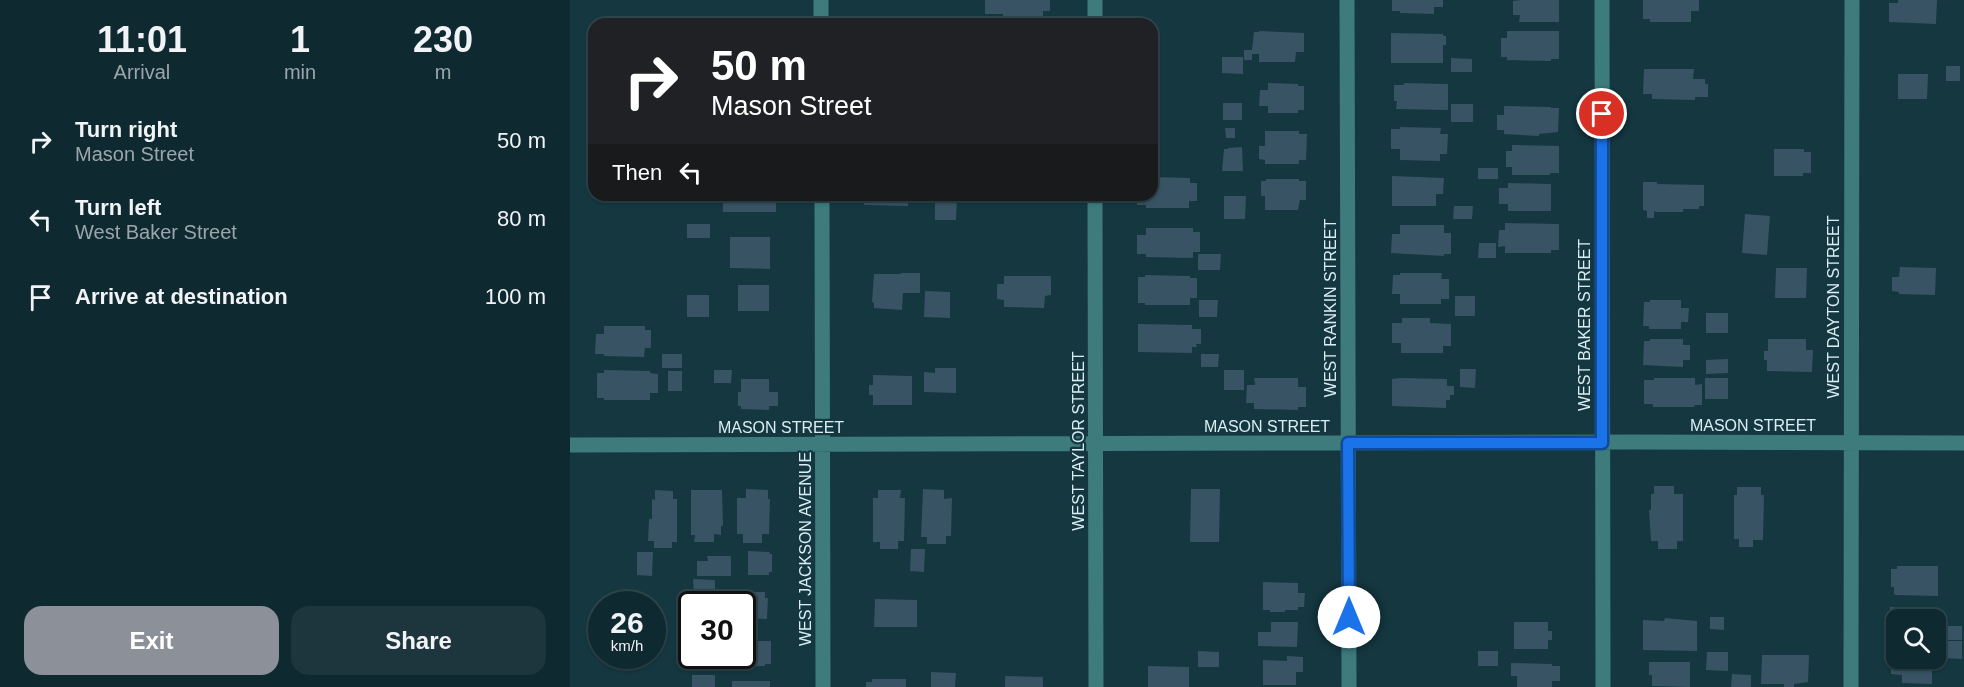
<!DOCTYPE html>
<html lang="en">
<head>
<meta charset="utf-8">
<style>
  :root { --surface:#0f2930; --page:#1d353c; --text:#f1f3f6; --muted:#9ba6ab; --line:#2f454c; --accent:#8c9099 }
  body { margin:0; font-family:Helvetica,sans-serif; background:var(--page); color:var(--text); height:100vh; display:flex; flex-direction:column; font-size:22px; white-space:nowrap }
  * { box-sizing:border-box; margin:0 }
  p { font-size:20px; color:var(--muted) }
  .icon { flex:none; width:33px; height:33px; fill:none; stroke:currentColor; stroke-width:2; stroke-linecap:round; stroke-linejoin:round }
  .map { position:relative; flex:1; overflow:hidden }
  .details { display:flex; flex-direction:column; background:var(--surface); width:570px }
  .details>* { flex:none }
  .top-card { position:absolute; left:18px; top:18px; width:570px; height:183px; border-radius:18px; box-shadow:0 2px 4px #0004,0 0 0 2px var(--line); background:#202124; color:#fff; overflow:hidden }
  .tools { position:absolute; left:1316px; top:609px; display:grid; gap:12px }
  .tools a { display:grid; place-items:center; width:60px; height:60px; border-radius:12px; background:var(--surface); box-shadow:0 2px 4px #0004,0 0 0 2px var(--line); font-size:30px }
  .speed { position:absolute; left:18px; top:591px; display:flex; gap:12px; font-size:30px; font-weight:700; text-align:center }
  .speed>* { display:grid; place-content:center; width:78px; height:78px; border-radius:50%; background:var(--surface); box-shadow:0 2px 4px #0004,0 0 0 2px var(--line); line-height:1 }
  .speed small { font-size:15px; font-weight:400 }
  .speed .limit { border:3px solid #111; border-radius:9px; background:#fff; color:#111 }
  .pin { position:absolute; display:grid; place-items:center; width:51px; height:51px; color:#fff; margin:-26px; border:3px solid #fff; border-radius:50%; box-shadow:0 2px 6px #0007 }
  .me { position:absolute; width:66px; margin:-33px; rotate:0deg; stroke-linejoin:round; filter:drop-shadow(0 0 4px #0008) }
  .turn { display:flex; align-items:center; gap:21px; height:126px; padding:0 24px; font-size:27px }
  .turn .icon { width:78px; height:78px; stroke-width:2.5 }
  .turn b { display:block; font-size:42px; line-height:51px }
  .then { display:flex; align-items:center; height:57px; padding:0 24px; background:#0003; gap:12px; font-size:22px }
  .eta { display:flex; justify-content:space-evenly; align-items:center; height:102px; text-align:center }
  .eta b { font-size:36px; font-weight:700; line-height:42px }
  .cta { display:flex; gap:12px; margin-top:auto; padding:12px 24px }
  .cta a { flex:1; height:69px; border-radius:18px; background:var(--accent); color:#fff; font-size:24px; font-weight:700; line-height:69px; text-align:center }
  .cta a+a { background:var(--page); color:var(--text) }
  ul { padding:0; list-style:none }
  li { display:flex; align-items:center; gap:18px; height:78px; padding:0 24px }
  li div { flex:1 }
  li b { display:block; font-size:22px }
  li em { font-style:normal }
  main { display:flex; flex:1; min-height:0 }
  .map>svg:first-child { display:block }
</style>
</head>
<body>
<main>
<section class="details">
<div class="eta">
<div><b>11:01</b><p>Arrival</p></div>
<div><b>1</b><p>min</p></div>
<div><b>230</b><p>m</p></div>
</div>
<ul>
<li><svg class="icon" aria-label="right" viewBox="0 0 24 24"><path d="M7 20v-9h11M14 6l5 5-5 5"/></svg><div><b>Turn right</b><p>Mason Street</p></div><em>50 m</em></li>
<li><svg class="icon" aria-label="left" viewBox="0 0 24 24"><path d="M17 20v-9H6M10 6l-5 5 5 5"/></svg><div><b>Turn left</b><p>West Baker Street</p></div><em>80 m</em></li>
<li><svg class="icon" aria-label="arrive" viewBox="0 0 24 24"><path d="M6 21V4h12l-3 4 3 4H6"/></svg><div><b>Arrive at destination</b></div><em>100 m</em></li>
</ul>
<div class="cta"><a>Exit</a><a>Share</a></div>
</section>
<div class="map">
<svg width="1394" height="687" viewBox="0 0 1394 687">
  <rect width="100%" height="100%" fill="#143740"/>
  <!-- building -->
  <path fill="#385364" d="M415,0H480V11H473V21H433V14H415Z
    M822,0H873V7H864V14L830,13V11H822Z
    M950,0H989V22H949L950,15H943V1Z
    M1073,0H1129V11H1121V22H1080V19H1073Z
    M1328,0H1367L1366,24L1319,22V3H1328Z
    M689,31L734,33V52H726L725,62H689V54H682V60H674V50H682L684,32H689Z
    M937,31H989V59H981V61L937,60V57H931V38H937Z
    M821,33L873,34V36H876V45H873V63H821Z
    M652,57H673V74L652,73Z
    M881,58L902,59V72H881Z
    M1376,66H1390V81H1376Z
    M1074,69H1124L1123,79H1135V84H1138V97H1125V100L1082,99V94H1073Z
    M1328,74H1358L1357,99H1328Z
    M698,83L728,84V86H734V110H728V113H698V106H689L690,90H698Z
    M834,83L878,84V110L826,109L827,101H824V85H834Z
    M653,103H672V120H653Z
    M881,104H903V122H881Z
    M934,106L981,107V108H989L988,132L969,134V136L934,134V130H927V115H934Z
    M830,127L871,128L870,134H878L877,154H870V161L830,160V149H821V129H830Z
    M655,128H665V138H656Z
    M695,131H729V134H737L736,160H729V164H695V160L689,159V146H695Z
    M942,145L989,146V173H980V175H942V167H936V151H942Z
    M672,147L673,171H652L654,149H658V148Z
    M1204,149H1234V152H1241V173H1233V176H1204Z
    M908,168H928V179H908Z
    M822,176L874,178L873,194H866V206H822Z
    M582,177L620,178V183H627V201H619V208H576V205H567V195H582Z
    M696,179H729V181H736V200H730L728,210H695V196H691V181H696Z
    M1073,182H1087V184L1134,185V206H1129V209H1113V212H1086L1084,211V218H1077V211L1073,210Z
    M938,183L981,184V211H938V204H929V188H938Z
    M153,195H206V212H153Z
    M294,195H338V206L294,205Z
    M654,196H676L675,219H654Z
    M365,198H387L386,220H365Z
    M884,206H903L902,219H883Z
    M1175,214L1200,216L1197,255L1172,253Z
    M935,223L989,224V250H981V253H935V246L928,247L929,230H935Z
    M117,224H140V238H117Z
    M830,225H874V233H881V254H874V256L821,253L822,234H830Z
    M576,228H623V232H630V252H623V258L576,257V254H567V235H576Z
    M160,237H200V269L160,268Z
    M909,243H926V258H908Z
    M628,254H651L650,270H628Z
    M1330,267L1366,268L1365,295L1329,294V292L1322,291V277H1329Z
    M1206,268H1237L1236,298H1205Z
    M331,273H350V293H333L332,310L304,308V303L302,302L304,274H331Z
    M830,273H872L871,279H879V299H871V304H830V294H822L823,275H830Z
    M575,275L620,276V278H627V298H620V305H575V303H568V277H575Z
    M434,276H481V295L475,296L474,308L434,307V300L427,299V284H434Z
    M168,285H199V311H168Z
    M355,291L380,292V318L354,317Z
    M117,295H139V317H117Z
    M885,296H905V316H885Z
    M629,300H648L647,317H629Z
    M1080,300H1111V308H1119L1118,322H1111V329H1079V326H1073L1074,302H1080Z
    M1136,313H1158V333H1136Z
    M832,318H860V323L881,324V346H873V353H831V343H822V323H832Z
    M568,324L622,325V329H631V344H626L627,347H622V353L568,352Z
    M34,326H75V330H81V348H75L74,357L34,356V354H25L26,334H34Z
    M1080,339H1113V345H1120V360H1113V367L1073,365L1074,341H1080Z
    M1198,339H1236V350H1243L1242,372L1197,371V360H1194V351H1198Z
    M92,354H112V368H92Z
    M631,354H649L648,367H631Z
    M1158,359V373L1136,374V360Z
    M365,368H386V393L354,392V372L365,373Z
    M890,369H906L905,388L890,387Z
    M34,370L80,371V373L88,374V393H80V400H34V398H27V373H34Z
    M144,370H162L161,383H144Z
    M654,370H674V390H654Z
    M98,371H112V391H98Z
    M303,375L342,376V405H303V395H299V385H303Z
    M684,378H728V387H736V407H728V410L684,409V403H676L677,385H685Z
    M830,378L877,379V386H884V395H880V400H876V408L822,406V379Z
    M1084,378H1125V385L1132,384V405H1125L1124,407H1083V404H1074V380H1084Z
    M1135,378H1158V399H1135Z
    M171,379H199V392H208V406H199V410L171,409V406H168V392H171Z
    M1084,486H1104V494H1113V541H1107V549H1088V541H1081L1079,510H1081V494H1084Z
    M1167,487H1191V495H1194L1193,540H1183V547H1169V539H1164V495H1167Z
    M176,489L198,490V499H200L199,534H192V543H173V534H167V498H176Z
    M353,489L374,490V499L382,498L381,536H376V544H357V537H351Z
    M621,489H650L649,542H620Z
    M85,490L103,491V499H107V542H102V548H84V541H78L79,519H82V499L85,500Z
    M121,490H152L153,526H151V535L144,534V542H124L125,535H121Z
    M308,490H331L330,498H335L334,541H328V549H310V542H303V498H308Z
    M341,549H355L354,572L340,571Z
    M178,551L200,552L199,554H202V572H199V575H178Z
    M67,552H83L82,576L67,575Z
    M137,556H161V576H127V561H138Z
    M1327,566H1368V596L1326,595L1324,594V587H1321V569H1327Z
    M123,579L145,580V593L124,592Z
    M693,582L728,583V593H735L734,607H728V610H715V612H700V610H693Z
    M158,592H195V598H198L197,619L172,618V604H158Z
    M305,599L347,600V627H304Z
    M1320,607L1363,608V620H1326V636H1320Z
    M1140,617H1154V630L1140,629Z
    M1095,618L1127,621V651L1073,650V620L1094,621Z
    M701,622H728L727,647L688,646V632H701Z
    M944,622H978V631H982V640H978V649H944Z
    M1373,626H1392V640H1373Z
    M118,632H122V655H117Z
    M172,641H201V664H195V666L158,667V656H172Z
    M1372,641H1392V659L1372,658Z
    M628,651L649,652V667H628Z
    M908,651H928V666H908Z
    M1137,652H1158V671L1136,670Z
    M1192,655H1239L1238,682L1224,684V687H1214V684H1191Z
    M717,656L733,657V672H726V685H693V660L717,661Z
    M1332,658H1362V684L1332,683V675L1321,674V660L1332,661Z
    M1079,662H1120V687L1082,686V675H1079Z
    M941,663L982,664V666H990V681H982V687H947V676H941Z
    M578,666L619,667V687H578Z
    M361,672L386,673L385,687H361Z
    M1162,674L1181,675V687H1161Z
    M122,675H145V687H122Z
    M435,676L473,677V687H435Z
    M302,679H336V687H296V682H302Z
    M162,681H200V687H162Z"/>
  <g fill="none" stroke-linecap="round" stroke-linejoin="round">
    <!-- minor -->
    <path stroke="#3d7b7d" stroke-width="15" d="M251,0V24
      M525,0V24
      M777,0L779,687
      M1032,0L1033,687
      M252,195L253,687
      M525,195L526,687
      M0,445L1064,442L1394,443
      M1281,687L1282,0"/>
  </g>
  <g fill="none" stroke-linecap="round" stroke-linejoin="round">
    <defs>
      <path id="route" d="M779,617L778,443H1032V114"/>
    </defs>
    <!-- route casing -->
    <use href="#route" stroke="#114b97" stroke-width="15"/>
    <!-- route -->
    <use href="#route" stroke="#1a73e8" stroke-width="10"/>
  </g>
  <g text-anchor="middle" stroke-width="4.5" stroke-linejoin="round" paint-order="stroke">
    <!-- street labels -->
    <g font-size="16" fill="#daedf3" stroke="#143740">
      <text transform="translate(1263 307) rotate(-90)" y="6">WEST DAYTON STREET</text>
      <text transform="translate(760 308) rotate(-90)" y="6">WEST RANKIN STREET</text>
      <text transform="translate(1014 325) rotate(-90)" y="6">WEST BAKER STREET</text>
      <text x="1183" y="431">MASON STREET</text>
      <text x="697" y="432">MASON STREET</text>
      <text x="211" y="433">MASON STREET</text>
      <text transform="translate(508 441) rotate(-90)" y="6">WEST TAYLOR STREET</text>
      <text transform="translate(235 549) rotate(-90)" y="6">WEST JACKSON AVENUE</text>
    </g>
  </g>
</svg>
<div class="tools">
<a><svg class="icon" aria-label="search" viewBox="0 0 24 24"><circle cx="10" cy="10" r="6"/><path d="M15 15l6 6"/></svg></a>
</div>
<div class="speed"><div>26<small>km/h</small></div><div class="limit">30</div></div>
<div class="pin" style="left:1032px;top:114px;background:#d93025"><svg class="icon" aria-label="arrive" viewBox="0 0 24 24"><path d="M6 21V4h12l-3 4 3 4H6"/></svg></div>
<svg class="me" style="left:779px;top:617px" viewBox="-20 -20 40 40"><circle r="19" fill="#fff"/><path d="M0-13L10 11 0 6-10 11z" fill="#1a73e8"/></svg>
<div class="top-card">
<div class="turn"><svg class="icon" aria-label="right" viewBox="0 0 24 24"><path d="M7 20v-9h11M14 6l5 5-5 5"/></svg><div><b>50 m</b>Mason Street</div></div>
<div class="then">Then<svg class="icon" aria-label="left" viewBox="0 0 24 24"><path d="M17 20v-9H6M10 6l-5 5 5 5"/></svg></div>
</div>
</div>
</main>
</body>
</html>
